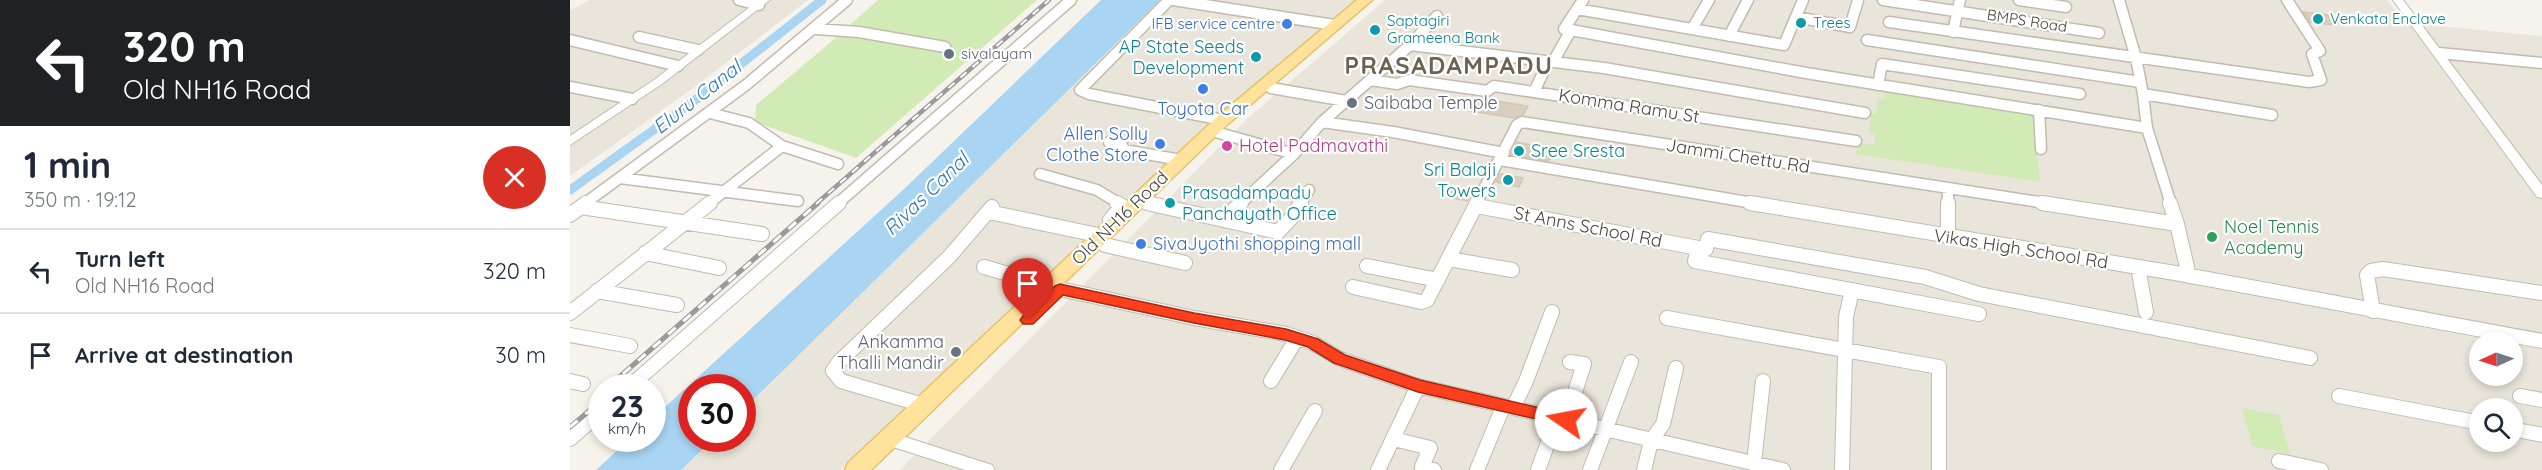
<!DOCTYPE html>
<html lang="en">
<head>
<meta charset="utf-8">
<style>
  :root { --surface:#fff; --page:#f2f2f3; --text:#1f2937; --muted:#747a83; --line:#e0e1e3 }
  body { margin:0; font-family:Quicksand,sans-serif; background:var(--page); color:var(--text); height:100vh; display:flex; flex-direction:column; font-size:22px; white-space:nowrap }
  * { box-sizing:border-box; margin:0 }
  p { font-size:20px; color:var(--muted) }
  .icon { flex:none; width:33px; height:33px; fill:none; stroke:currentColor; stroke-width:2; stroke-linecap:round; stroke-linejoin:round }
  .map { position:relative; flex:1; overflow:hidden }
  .sheet { display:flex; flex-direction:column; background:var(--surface); width:570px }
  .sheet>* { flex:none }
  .top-card { background:#202124; color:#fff; overflow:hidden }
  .needle { width:39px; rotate:267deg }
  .controls { position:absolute; left:1899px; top:332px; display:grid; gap:12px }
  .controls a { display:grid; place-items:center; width:54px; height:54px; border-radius:50%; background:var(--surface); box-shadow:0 3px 9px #0003; font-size:30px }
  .speed { position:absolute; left:18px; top:374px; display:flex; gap:12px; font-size:30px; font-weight:700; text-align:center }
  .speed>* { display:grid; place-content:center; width:78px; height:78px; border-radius:50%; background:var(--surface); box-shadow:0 3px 9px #0003; line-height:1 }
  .speed small { font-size:15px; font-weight:400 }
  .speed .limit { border:9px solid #d22; background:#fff; color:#111 }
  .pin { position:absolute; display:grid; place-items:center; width:51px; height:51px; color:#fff; margin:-62px -26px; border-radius:50% 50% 50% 0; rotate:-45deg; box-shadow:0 0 6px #0007 }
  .pin .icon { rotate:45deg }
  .me { position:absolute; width:66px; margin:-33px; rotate:282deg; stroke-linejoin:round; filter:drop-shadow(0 0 4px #0008) }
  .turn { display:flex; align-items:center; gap:21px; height:126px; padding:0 24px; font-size:27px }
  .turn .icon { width:78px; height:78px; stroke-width:2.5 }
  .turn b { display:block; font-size:42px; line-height:51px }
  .round { display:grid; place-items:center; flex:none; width:63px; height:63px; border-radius:32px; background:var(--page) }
  .summary { display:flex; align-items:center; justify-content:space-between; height:102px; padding:0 24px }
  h1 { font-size:36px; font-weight:700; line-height:45px }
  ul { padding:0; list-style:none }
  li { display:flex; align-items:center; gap:18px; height:84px; padding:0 24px; border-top:2px solid var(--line) }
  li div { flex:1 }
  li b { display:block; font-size:22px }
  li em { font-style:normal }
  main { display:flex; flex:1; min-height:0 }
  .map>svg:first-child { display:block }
</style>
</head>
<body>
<main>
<section class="sheet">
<div class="top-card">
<div class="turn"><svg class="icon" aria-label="left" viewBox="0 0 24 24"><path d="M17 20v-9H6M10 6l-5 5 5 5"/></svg><div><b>320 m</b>Old NH16 Road</div></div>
</div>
<div class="summary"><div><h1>1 min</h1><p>350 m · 19:12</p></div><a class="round" style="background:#d93025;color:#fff"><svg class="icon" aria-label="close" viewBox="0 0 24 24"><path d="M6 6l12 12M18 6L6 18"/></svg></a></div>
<ul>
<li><svg class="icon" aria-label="left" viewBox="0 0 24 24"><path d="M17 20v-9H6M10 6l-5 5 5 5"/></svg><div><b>Turn left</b><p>Old NH16 Road</p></div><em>320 m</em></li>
<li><svg class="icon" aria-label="arrive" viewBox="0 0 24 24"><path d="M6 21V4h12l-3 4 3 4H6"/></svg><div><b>Arrive at destination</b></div><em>30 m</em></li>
</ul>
</section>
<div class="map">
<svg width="1972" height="470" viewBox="0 0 1972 470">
  <rect width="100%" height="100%" fill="#f6f3ec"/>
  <!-- residential -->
  <path fill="#eae5da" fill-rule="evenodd" d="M20,0H238L126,86L0,176V10Z
    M590,0H789L505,254L271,470H111L144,438H172L173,410Z
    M815,0H1817L1836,23L1972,36V470H330L676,120ZM1910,342H1942V375H1910ZM1910,408H1942V441H1910Z"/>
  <!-- green -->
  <path fill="#d2eab5" d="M308,0H467L286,158L185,122L186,105L255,47Z
    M1315,89L1463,111L1470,182L1286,154L1287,146L1293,147L1286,145L1287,142L1304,145L1306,133L1299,132L1301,117L1298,113L1306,114L1308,99L1314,100Z
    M1672,408L1709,415L1720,454L1682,446Z"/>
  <!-- water -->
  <path fill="#a9d4f2" d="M531,0H590L173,410L172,387H122V438H144L111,470H26L61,438H82L83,418L334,189Z"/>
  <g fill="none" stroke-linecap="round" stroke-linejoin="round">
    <!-- canal -->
    <path stroke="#a9d4f2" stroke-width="9" d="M0,190L128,98L252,0"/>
  </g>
  <!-- building -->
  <path fill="#d8cfc1" stroke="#d3c7b4" stroke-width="1.5" d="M1733,12L1759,15L1764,25L1740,22Z
    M908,98L958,106L953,115L944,118L900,111Z
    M947,142L982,149L984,157L978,161L941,154Z
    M930,174L953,178L949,187L926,182Z
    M878,188L901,193L897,201L873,196Z"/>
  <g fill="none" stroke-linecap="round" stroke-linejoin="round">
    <defs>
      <path id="minor-far1" d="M169,0L189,5
        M599,0L510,90L519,94L653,120
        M603,0L764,25
        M1313,0L1529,33
        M1449,0L1496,7
        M1549,0L1566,58L1573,94L1702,115
        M1007,9L1214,45L1233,0
        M1226,17L1280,27L1288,0
        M1319,22L1739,82L1751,80L1742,54L1750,51L1717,0
        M246,29L289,32L375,47
        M1122,29L1139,0
        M1001,30L1236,73L1577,128
        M1383,32L1390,0
        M1159,36L1178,0
        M69,37L128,50
        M0,40L108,66
        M1297,40L1570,82
        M840,45L1034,68L1295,113
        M1869,53L1972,63
        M983,62L1001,30L994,29L1013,0
        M800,80L827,84L839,80L917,91L924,86L1286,141
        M1308,85L1312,64L1510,94
        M0,87L62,99
        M701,88L776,101
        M964,92L978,62
        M1573,94L1577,128L1601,204
        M1469,110L1471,149
        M140,113L179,123L212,146L268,164
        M752,122L823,132L934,153
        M649,133L724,154
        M539,142L552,145L554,150L611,160
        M930,160L1189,204
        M470,174L527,190L550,204
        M50,178L228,201
        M1378,189V204
        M577,203L584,204
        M14,204L176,85L277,0
        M138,204L212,146
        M267,204L501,0
        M670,204L724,154L752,122L840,45L867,16
        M730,204L739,190
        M906,204L947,125L952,122L1482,204"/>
      <path id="minor" d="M577,203L708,232L723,216L731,203
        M1180,203L1605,273L1972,341
        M1378,203V237
        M1472,203L1607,224L1619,276
        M1600,203L1607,224
        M907,206L1128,248L1136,249L1138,239L1355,277L1409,294L1740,358
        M11,207L192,234
        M419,212L532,236
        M0,215L16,203
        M540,220L552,206L547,203
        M653,220L671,203
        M535,245L615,263
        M1128,248L1125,261L1409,314
        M75,253L149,268
        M879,259L942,270
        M797,266L868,280
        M414,267L480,286
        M1568,267L1576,312
        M783,287L851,302L857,300L907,203
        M490,289L624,318L716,334L743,343L770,359L848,386L1213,470
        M27,291L107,305
        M1803,311L1797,275L1801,271L1813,269L1972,293
        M0,313L140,203
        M1097,318L1369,367V470
        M0,335L60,346
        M0,381L13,384
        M701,381L727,338
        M59,387L269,203
        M1769,396L1910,423
        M1950,396L1972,400
        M353,405L271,381L263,371L269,362L379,257L422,207
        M943,408L956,381L982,312
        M996,420L1014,364L1000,362
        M1942,429L1972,435
        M0,439L32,411
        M824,439L860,448L852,467L864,470
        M1709,461L1751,470
        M1184,463L1193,381
        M711,470L745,411
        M808,470L848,386
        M907,470L933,407
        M968,470L987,418
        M1020,470L1061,362
        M1074,470L1081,441L1093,424L1106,368
        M1272,470L1276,317L1282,290"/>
      <path id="tertiary" d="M189,0H200L92,84L0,145V136L84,80Z
        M1823,0H1833L1972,185V198L1967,197Z
        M329,435L422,465L425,470H395L323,447L321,442L323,437Z"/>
      <path id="primary" d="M787,0H802L659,123L301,470H275L278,463L647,117Z"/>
    </defs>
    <!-- minor-far1 casing -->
    <use href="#minor-far1" stroke="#c2bbae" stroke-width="13"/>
    <!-- minor casing -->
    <use href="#minor" stroke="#c2bbae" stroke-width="16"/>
    <!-- tertiary casing -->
    <use href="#tertiary" stroke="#c2bbae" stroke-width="2"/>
    <!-- primary casing -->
    <use href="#primary" stroke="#e6c16a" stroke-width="3"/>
    <!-- minor-far1 -->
    <use href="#minor-far1" stroke="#fff" stroke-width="10"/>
    <!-- minor -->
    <use href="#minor" stroke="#fff" stroke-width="14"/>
    <!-- tertiary -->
    <use href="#tertiary" fill="#fff" fill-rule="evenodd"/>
    <!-- primary -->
    <use href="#primary" fill="#ffe39c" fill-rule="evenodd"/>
    <defs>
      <path id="rail-far1" d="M246,204L479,0"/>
      <path id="rail" d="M38,387L248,203
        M0,427L32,400"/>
    </defs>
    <!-- rail-far1 casing -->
    <use href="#rail-far1" stroke="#9a9a9a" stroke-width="4.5"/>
    <!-- rail casing -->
    <use href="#rail" stroke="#9a9a9a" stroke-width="5"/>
    <!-- rail-far1 -->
    <use href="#rail-far1" stroke="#fff" stroke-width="2" stroke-dasharray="8" stroke-linecap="butt"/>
    <!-- rail -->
    <use href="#rail" stroke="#fff" stroke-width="3" stroke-dasharray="10" stroke-linecap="butt"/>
  </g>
  <!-- route -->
  <path fill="#fc3f1d" stroke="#a42913" stroke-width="1.5" d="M490,284L624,313L716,329L748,339L775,355L850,380L996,414L1002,415L1004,420L1002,425L996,426L848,392L764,363L738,347L715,340L624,323L493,295L463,324H453L450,320L453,316L485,286Z"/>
  <!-- markers -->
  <g fill="#0f9aa8" stroke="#fff" stroke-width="2">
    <circle cx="1748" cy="19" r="6"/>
    <circle cx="1231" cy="23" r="6"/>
    <circle cx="805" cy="30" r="6"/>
    <circle cx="686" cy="57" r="6"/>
    <circle cx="949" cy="151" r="6"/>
    <circle cx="938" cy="180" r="6"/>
    <circle cx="600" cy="203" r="6"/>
  </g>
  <g fill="#3f7fe0" stroke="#fff" stroke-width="2">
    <circle cx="717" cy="24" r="6"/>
    <circle cx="633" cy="89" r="6"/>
    <circle cx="590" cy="144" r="6"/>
    <circle cx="571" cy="244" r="6"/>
  </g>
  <g fill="#6b7280" stroke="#fff" stroke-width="2">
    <circle cx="379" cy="54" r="6"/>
    <circle cx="782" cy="103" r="6"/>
    <circle cx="386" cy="352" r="6"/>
  </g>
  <circle fill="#d1479c" stroke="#fff" stroke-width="2" cx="657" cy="146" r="6"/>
  <circle fill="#2e9e5b" stroke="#fff" stroke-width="2" cx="1642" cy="237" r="6"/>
  <g text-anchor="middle" stroke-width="4.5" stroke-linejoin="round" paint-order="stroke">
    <!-- far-culture labels -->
    <g font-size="15" fill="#0d838f" stroke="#fff" text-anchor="start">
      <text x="1760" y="24">Venkata Enclave</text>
      <text x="817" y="26">Saptagiri<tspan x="817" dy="17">Grameena Bank</tspan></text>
      <text x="1243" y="28">Trees</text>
    </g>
    <!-- far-street labels -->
    <g font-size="15" fill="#4b4439" stroke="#fff">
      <text transform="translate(1457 21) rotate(9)" y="5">BMPS Road</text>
    </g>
    <!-- far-shop labels -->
    <g font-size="15" fill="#366cbe" stroke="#fff" text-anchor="end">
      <text x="705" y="29">IFB service centre</text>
    </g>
    <!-- far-worship labels -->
    <g font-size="15" fill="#5b616d" stroke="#fff" text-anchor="start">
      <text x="391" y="59">sivalayam</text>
    </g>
    <!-- culture labels -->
    <g font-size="18" fill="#0d838f" stroke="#fff" text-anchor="end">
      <text x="674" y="53">AP State Seeds<tspan x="674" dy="21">Development</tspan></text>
      <text x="961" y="157" text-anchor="start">Sree Sresta</text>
      <text x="926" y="176">Sri Balaji<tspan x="926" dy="21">Towers</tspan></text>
      <text x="612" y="199" text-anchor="start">Prasadampadu<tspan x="612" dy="21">Panchayath Office</tspan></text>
    </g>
    <!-- worship labels -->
    <g font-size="18" fill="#5b616d" stroke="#fff" text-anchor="start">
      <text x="794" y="109">Saibaba Temple</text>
      <text x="374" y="348" text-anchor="end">Ankamma<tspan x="374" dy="21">Thalli Mandir</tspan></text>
    </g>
    <!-- street labels -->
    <g font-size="18" fill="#4b4439" stroke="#fff">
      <text transform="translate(1059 106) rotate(9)" y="6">Komma Ramu St</text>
      <text transform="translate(1168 156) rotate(9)" y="6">Jammi Chettu Rd</text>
      <text transform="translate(550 218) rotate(-44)" y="6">Old NH16 Road</text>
      <text transform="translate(1018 227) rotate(11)" y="6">St Anns School Rd</text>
      <text transform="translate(1451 249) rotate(9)" y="6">Vikas High School Rd</text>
    </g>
    <!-- shop labels -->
    <g font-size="18" fill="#366cbe" stroke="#fff">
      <text x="633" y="115">Toyota Car</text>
      <text x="578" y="140" text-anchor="end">Allen Solly<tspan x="578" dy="21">Clothe Store</tspan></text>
      <text x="583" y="250" text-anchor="start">SivaJyothi shopping mall</text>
    </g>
    <!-- hotel labels -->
    <g font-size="18" fill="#b23c85" stroke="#fff" text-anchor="start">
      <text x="669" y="152">Hotel Padmavathi</text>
    </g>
    <!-- leisure labels -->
    <g font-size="18" fill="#27864d" stroke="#fff" text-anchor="start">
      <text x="1654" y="233">Noel Tennis<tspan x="1654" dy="21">Academy</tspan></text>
    </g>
    <!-- water labels -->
    <g font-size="20" font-style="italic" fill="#2e7ab2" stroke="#fff">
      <text transform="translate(127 97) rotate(-38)" y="7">Eluru Canal</text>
      <text transform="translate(356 194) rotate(-44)" y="7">Rivas Canal</text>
    </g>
    <!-- district labels -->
    <g font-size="24" font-weight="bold" letter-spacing="1.5" fill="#6e6250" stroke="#fff">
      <text x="879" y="74">PRASADAMPADU</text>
    </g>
  </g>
</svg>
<div class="controls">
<a><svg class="needle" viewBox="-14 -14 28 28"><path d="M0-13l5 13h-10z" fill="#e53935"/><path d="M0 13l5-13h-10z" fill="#747a83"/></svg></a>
<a><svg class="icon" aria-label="search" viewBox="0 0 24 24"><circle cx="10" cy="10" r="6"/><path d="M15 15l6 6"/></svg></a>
</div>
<div class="speed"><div>23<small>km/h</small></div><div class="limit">30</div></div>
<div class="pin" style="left:458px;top:320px;background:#d93025"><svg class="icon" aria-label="arrive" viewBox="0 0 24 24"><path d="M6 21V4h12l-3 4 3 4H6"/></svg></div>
<svg class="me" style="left:996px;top:420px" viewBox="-20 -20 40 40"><circle r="19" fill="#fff"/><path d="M0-13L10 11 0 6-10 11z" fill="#fc3f1d"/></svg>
</div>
</main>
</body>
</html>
